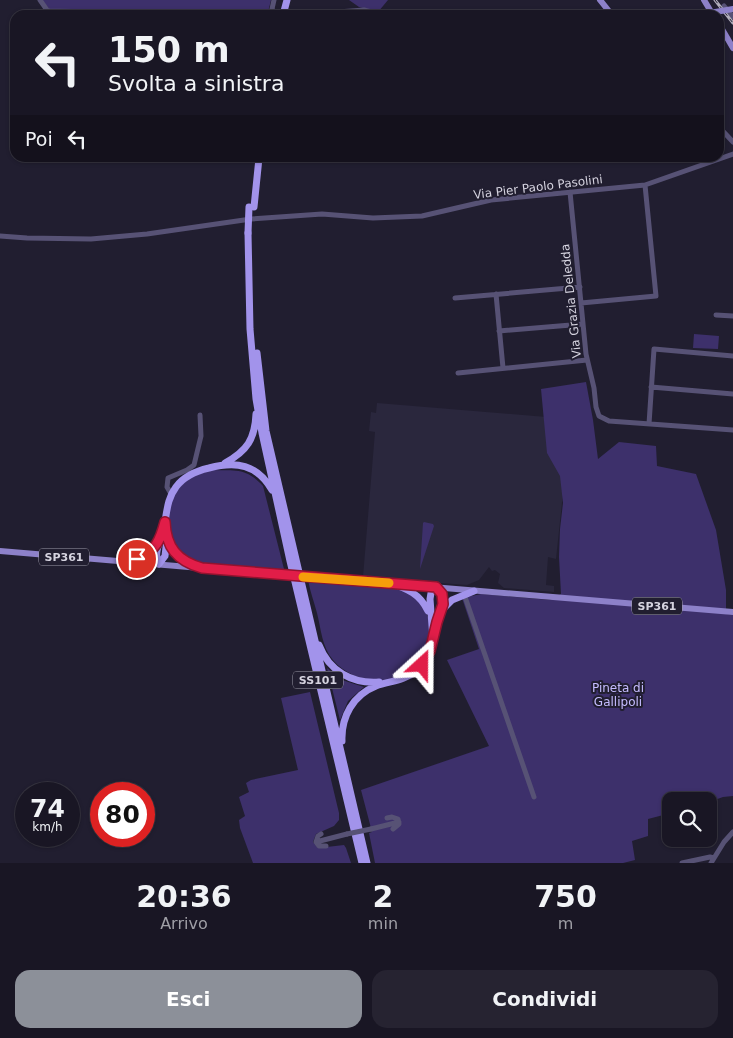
<!DOCTYPE html>
<html lang="it">
<head>
<meta charset="utf-8">
<style>
  :root { --surface:#191624; --page:#262331; --text:#f1f3f6; --muted:#9f9fa6; --line:#373541; --accent:#8c9099 }
  body { margin:0; font-family:"DejaVu Sans",sans-serif; background:var(--page); color:var(--text); height:100vh; display:flex; flex-direction:column; font-size:19px; white-space:nowrap }
  * { box-sizing:border-box; margin:0 }
  p { font-size:16px; color:var(--muted) }
  .icon { flex:none; width:28px; height:28px; fill:none; stroke:currentColor; stroke-width:2; stroke-linecap:round; stroke-linejoin:round }
  .map { position:relative; height:863px; overflow:hidden }
  .details { display:flex; flex-direction:column; background:var(--surface); flex:1 }
  .details>* { flex:none }
  .top-card { position:absolute; left:10px; top:10px; width:714px; height:152px; border-radius:15px; box-shadow:0 1px 4px #0004,0 0 0 1px var(--line); background:#191624; color:var(--text); overflow:hidden }
  .tools { position:absolute; left:662px; top:792px; display:grid; gap:10px }
  .tools a { display:grid; place-items:center; width:55px; height:55px; border-radius:10px; background:var(--surface); box-shadow:0 1px 4px #0004,0 0 0 1px var(--line); font-size:25px }
  .speed { position:absolute; left:15px; top:782px; display:flex; gap:10px; font-size:25px; font-weight:700; text-align:center }
  .speed>* { display:grid; place-content:center; width:65px; height:65px; border-radius:50%; background:var(--surface); box-shadow:0 1px 4px #0004,0 0 0 1px var(--line); line-height:1 }
  .speed small { font-size:12px; font-weight:400 }
  .speed .limit { border:8px solid #d22; background:#fff; color:#111 }
  .pin { position:absolute; display:grid; place-items:center; width:42px; height:42px; color:#fff; margin:-21px; border:2px solid #fff; border-radius:50%; box-shadow:0 1px 5px #0007 }
  .me { position:absolute; width:55px; margin:-28px; rotate:24deg; stroke-linejoin:round; filter:drop-shadow(0 0 4px #0008) }
  .turn { display:flex; align-items:center; gap:18px; height:105px; padding:0 15px; font-size:22px }
  .turn .icon { width:65px; height:65px; stroke-width:2.5 }
  .turn b { display:block; font-size:35px; line-height:42px }
  .then { display:flex; align-items:center; height:48px; padding:0 15px; background:#0003; gap:10px; font-size:19px }
  .eta { display:flex; justify-content:space-evenly; align-items:center; height:85px; text-align:center }
  .eta b { font-size:30px; font-weight:800; line-height:35px }
  .action { display:flex; gap:10px; margin-top:auto; padding:10px 15px }
  .action a { flex:1; height:58px; border-radius:15px; background:var(--accent); color:#fff; font-size:20px; font-weight:800; line-height:58px; text-align:center }
  .action a+a { background:var(--page); color:var(--text) }
  .map>svg:first-child { display:block }
</style>
</head>
<body>
<div class="map">
<svg width="733" height="863" viewBox="0 0 733 863">
  <rect width="100%" height="100%" fill="#211e30"/>
  <!-- built -->
  <path fill="#2a273d" d="M377,403L570,419L569,437L556,559L548,557L546,585L554,586V592L504,588L498,583L500,574L495,570L492,571L489,567L479,580L467,585L363,577L375,432L369,431L371,412L376,413Z"/>
  <!-- green -->
  <path fill="#3d306b" d="M42,0H271L268,12L266,15L50,10Z
    M349,0H388L378,12L359,7Z
    M694,334L719,336L718,349L693,348Z
    M586,382L593,420L598,459L619,442L656,446L657,466L696,474L716,530L726,590V614L733,615V796L723,797L709,802L671,801V813L648,819V836L632,841L635,860L623,863H375L369,833L372,832L361,790L489,746L447,660L479,649L462,598L481,594L550,600L561,594L559,557L560,529L563,503L560,476L547,453L541,389Z
    M212,470C234,471 246,467 263,486L285,573C263,571 198,571 183,558C161,539 164,502 184,483C192,475 202,473 212,470Z
    M424,522L433,524L434,526L420,569L423,523Z
    M308,580C327,582 397,584 409,592C434,608 439,649 415,668C392,688 352,683 333,660C322,647 321,629 317,613C314,602 310,591 308,580Z
    M327,668L342,680L364,687L348,701L340,720Z
    M310,692L339,813V820L334,826L316,834L313,842L318,848L344,845L346,848L351,863H253L240,828L239,820L245,816L239,797L249,792L246,783L251,780L298,770L281,698Z"/>
  <g fill="none" stroke-linecap="round" stroke-linejoin="round">
    <!-- minor -->
    <path stroke="#575275" stroke-width="5" d="M40,0L47,10L49,11L234,15
      M274,0L272,9L276,15
      M724,6L733,17
      M299,15L364,10L382,15
      M719,127L733,142
      M570,192L586,354L594,388L596,407L599,416L609,421L733,430
      M0,236L27,238L91,239L147,234L251,219L322,214L373,218L422,216L491,200L645,185L733,154
      M496,294L503,368
      M455,298L580,287
      M581,303L656,296L645,185
      M716,315L733,316
      M499,331L583,324
      M458,373L587,360
      M651,387L733,394
      M649,424L654,349L733,356
      M171,494L167,487L168,478L187,470L194,465L201,436L200,415
      M464,594L534,797
      M387,818L392,817L398,819L399,824L393,829
      M371,829L399,822
      M321,834L318,836L316,842L319,846H326
      M316,842L347,834
      M682,863L710,857L714,858
      M711,863L724,842L733,832"/>
    <!-- major -->
    <path stroke="#8d81c9" stroke-width="6" d="M600,0L612,15
      M704,0L713,15
      M719,24L733,48
      M0,551L283,575
      M312,577L733,612"/>
    <!-- highway -->
    <path stroke="#a293eb" stroke-width="7" d="M283,15L287,0
      M254,207L259,158
      M248,233L250,329L256,399L262,433L290,561L362,863
      M257,353L266,431L367,863
      M225,463C247,451 255,439 256,414
      M167,540C176,554 185,563 202,568
      M128,562L147,554L159,541
      M159,564C153,554 160,542 163,531C167,516 166,500 176,487C184,476 196,471 209,468C236,461 257,464 272,490
      M159,564L165,556L167,539
      M390,583C408,589 420,594 428,611
      M441,611L452,600L474,591
      M319,645C329,671 352,684 379,682
      M342,741C341,717 353,695 376,686C390,681 404,681 416,671C432,659 432,640 436,623C438,615 442,608 443,600L442,594L436,587L431,593L430,599L433,639"/>
    <defs>
      <path id="rail" d="M715,0L733,23"/>
    </defs>
    <!-- rail casing -->
    <use href="#rail" stroke="#b1aebc" stroke-width="3"/>
    <!-- rail -->
    <use href="#rail" stroke="#211e30" stroke-width="1" stroke-dasharray="4" stroke-linecap="butt"/>
    <!-- minor-bridge -->
    <path stroke="#575275" stroke-width="5" d="M347,834L371,829"/>
    <!-- major-bridge -->
    <path stroke="#8d81c9" stroke-width="6" d="M698,15L733,9
      M283,575L312,577"/>
    <!-- highway-bridge -->
    <path stroke="#a293eb" stroke-width="7" d="M248,233L249,207"/>
  </g>
  <g fill="none" stroke-linecap="round" stroke-linejoin="round">
    <defs>
      <path id="route" d="M137,559C156,550 160,541 165,522C166,547 177,561 202,568L436,587L442,594L443,604L437,622L430,651L422,665"/>
    </defs>
    <!-- route casing -->
    <use href="#route" stroke="#92132f" stroke-width="12"/>
    <!-- route -->
    <use href="#route" stroke="#e11d48" stroke-width="9"/>
    <!-- slow -->
    <path stroke="#f59e0b" stroke-width="9" d="M303,577L389,583"/>
  </g>
  <g text-anchor="middle" stroke-width="4" stroke-linejoin="round" paint-order="stroke">
    <!-- shield labels -->
    <g fill="#211e30" stroke="#9f9daa" stroke-width="1">
      <rect x="39" y="548.5" width="50" height="17" rx="4"/>
      <rect x="632" y="597.5" width="50" height="17" rx="4"/>
      <rect x="293" y="671.5" width="50" height="17" rx="4"/>
    </g>
    <g font-size="11" font-weight="bold" fill="#d5d3df">
      <text x="64" y="561">SP361</text>
      <text x="657" y="610">SP361</text>
      <text x="318" y="684">SS101</text>
    </g>
    <!-- street labels -->
    <g font-size="12" fill="#d5d3df" stroke="#211e30">
      <text transform="translate(538 187) rotate(-7)" y="4">Via Pier Paolo Pasolini</text>
      <text transform="translate(571 301) rotate(-96)" y="4">Via Grazia Deledda</text>
    </g>
    <!-- park labels -->
    <g font-size="12" fill="#c5bcff" stroke="#211e30">
      <text x="618" y="692">Pineta di<tspan x="618" dy="14">Gallipoli</tspan></text>
    </g>
  </g>
</svg>
<div class="tools">
<a><svg class="icon" aria-label="search" viewBox="0 0 24 24"><circle cx="10" cy="10" r="6"/><path d="M15 15l6 6"/></svg></a>
</div>
<div class="speed"><div>74<small>km/h</small></div><div class="limit">80</div></div>
<div class="pin" style="left:137px;top:559px;background:#d93025"><svg class="icon" aria-label="arrive" viewBox="0 0 24 24"><path d="M6 21V4h12l-3 4 3 4H6"/></svg></div>
<svg class="me" style="left:422px;top:665px" viewBox="-20 -20 40 40"><path d="M0-17L14 15 0 8-14 15z" fill="#e11d48" stroke="#fff" stroke-width="4"/></svg>
<div class="top-card">
<div class="turn"><svg class="icon" aria-label="left" viewBox="0 0 24 24"><path d="M17 20v-9H6M10 6l-5 5 5 5"/></svg><div><b>150 m</b>Svolta a sinistra</div></div>
<div class="then">Poi<svg class="icon" aria-label="left" viewBox="0 0 24 24"><path d="M17 20v-9H6M10 6l-5 5 5 5"/></svg></div>
</div>
</div>
<section class="details">
<div class="eta">
<div><b>20:36</b><p>Arrivo</p></div>
<div><b>2</b><p>min</p></div>
<div><b>750</b><p>m</p></div>
</div>
<div class="action"><a>Esci</a><a>Condividi</a></div>
</section>
</body>
</html>
